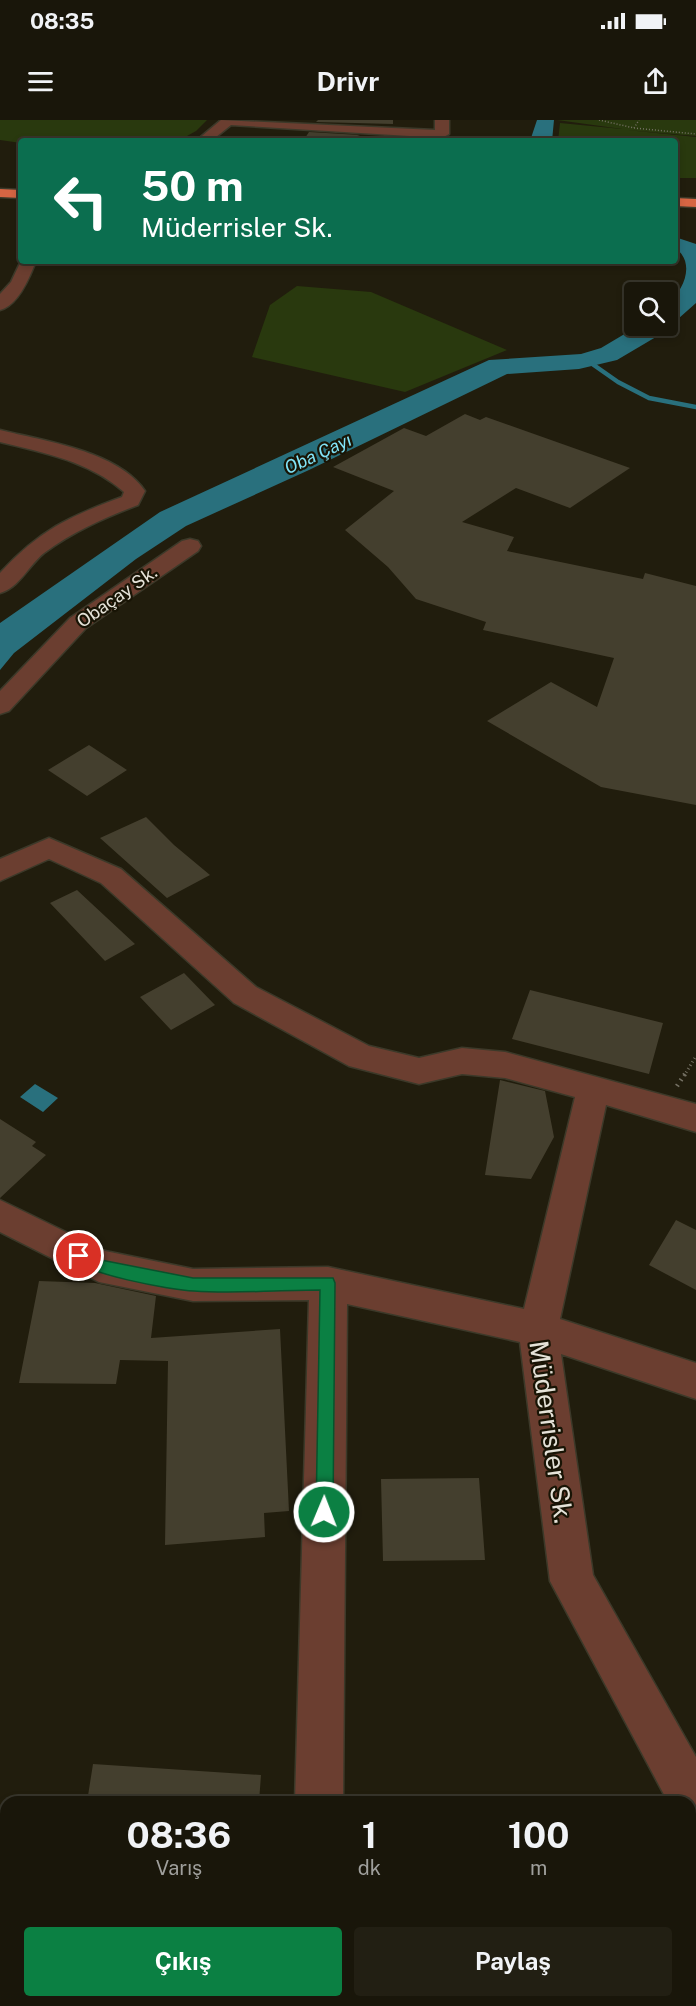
<!DOCTYPE html>
<html lang="tr">
<head>
<meta charset="utf-8">
<style>
  :root { --surface:#19160a; --page:#221f13; --text:#f1f3f6; --muted:#9f9f9c; --line:#37352b; --accent:#0b8043 }
  body { margin:0; font-family:"Public Sans",sans-serif; background:var(--page); color:var(--text); height:100vh; display:flex; flex-direction:column; font-size:22px; white-space:nowrap }
  * { box-sizing:border-box; margin:0 }
  p { font-size:20px; color:var(--muted) }
  .icon { flex:none; width:33px; height:33px; fill:none; stroke:currentColor; stroke-width:2; stroke-linecap:round; stroke-linejoin:round }
  .map { position:relative; flex:1; overflow:hidden }
  .drawer { position:absolute; left:0px; top:1676px; width:696px; height:212px; display:flex; flex-direction:column; background:var(--surface); border-radius:18px 18px 0 0; box-shadow:0 3px 9px #0003,0 0 0 2px var(--line) }
  .drawer>* { flex:none }
  .guide { position:absolute; left:18px; top:18px; width:660px; height:126px; border-radius:6px; box-shadow:0 3px 9px #0003,0 0 0 2px var(--line); background:#0b6e4f; color:#fff; overflow:hidden }
  .tools { position:absolute; left:624px; top:162px; display:grid; gap:12px }
  .tools a { display:grid; place-items:center; width:54px; height:54px; border-radius:6px; background:var(--surface); box-shadow:0 3px 9px #0003,0 0 0 2px var(--line); font-size:30px }
  .pin { position:absolute; display:grid; place-items:center; width:51px; height:51px; color:#fff; margin:-26px; border:3px solid #fff; border-radius:50%; box-shadow:0 2px 6px #0007 }
  .me { position:absolute; width:66px; margin:-33px; rotate:1deg; stroke-linejoin:round; filter:drop-shadow(0 0 4px #0008) }
  .turn { display:flex; align-items:center; gap:21px; height:126px; padding:0 24px; font-size:27px }
  .turn .icon { width:78px; height:78px; stroke-width:2.5 }
  .turn b { display:block; font-size:42px; line-height:51px }
  .eta { display:flex; justify-content:space-evenly; align-items:center; height:102px; text-align:center }
  .eta b { font-size:36px; font-weight:700; line-height:42px }
  .primary-button { display:flex; gap:12px; margin-top:auto; padding:12px 24px }
  .primary-button a { flex:1; height:69px; border-radius:6px; background:var(--accent); color:#fff; font-size:24px; font-weight:700; line-height:69px; text-align:center }
  .primary-button a+a { background:var(--page); color:var(--text) }
  .status { display:flex; justify-content:space-between; align-items:center; height:42px; padding:0 30px; background:var(--surface); direction:ltr }
  .status svg { height:16px; fill:currentColor }
  header { display:flex; justify-content:space-between; align-items:center; height:78px; padding:0 24px; background:var(--surface); font-size:27px; font-weight:700 }
  .map>svg:first-child { display:block }
</style>
</head>
<body>
<div class="status"><b>08:35</b><svg viewBox="0 0 49 12"><path d="M0 12V9h3v3zM5 12V6h3v6zM10 12V3h3v9zM15 12V0h3v12zM26 1h20v11H26zM47 4h2v5h-2z"/></svg></div>
<header><svg class="icon" aria-label="menu" viewBox="0 0 24 24"><path d="M4 6h16M4 12h16M4 18h16"/></svg>Drivr<svg class="icon" aria-label="share" viewBox="0 0 24 24"><path d="M12 15V3M7 8l5-5 5 5M5 13v7h14v-7"/></svg></header>
<div class="map">
<svg width="696" height="1886" viewBox="0 0 696 1886">
  <rect width="100%" height="100%" fill="#211d0d"/>
  <!-- green -->
  <path fill="#29390e" d="M0,0H207L196,11L178,21H21V23L0,20Z
    M557,0H696V16L627,10L696,17V58H675V21H558L560,3L622,9Z
    M297,166L371,172L507,230L405,272L252,237L270,185Z"/>
  <!-- water -->
  <path fill="#29707d" d="M537,0H554L552,21H530Z
    M675,117L696,124V183L661,214L617,240L579,249L507,254L309,350L186,406L136,439L14,533L0,550V503L160,392L489,240L581,234L601,228L638,206H668V183C684,171 696,142 675,128Z
    M35,964L58,978L43,992L20,977Z"/>
  <g fill="none" stroke-linecap="round" stroke-linejoin="round">
    <!-- stream -->
    <path stroke="#29707d" stroke-width="4.5" d="M588,241L618,262L649,278L696,287"/>
  </g>
  <!-- building -->
  <path fill="#443f2e" d="M318,0H393V4L316,2Z
    M309,12L360,15L343,21H303Z
    M465,294L480,300L486,297L630,348L570,388L516,368L462,402L514,417L507,431L643,459L645,453L696,466V685L601,667L487,601L551,562L597,587L614,538L483,510L486,502L416,479L388,447L345,410L394,371L333,347L404,308L426,316Z
    M89,625L127,650L87,676L48,650Z
    M146,697L174,725L210,755L167,778L100,718Z
    M77,770L135,824L105,841L50,783Z
    M184,853L215,885L171,910L140,877Z
    M530,870L663,903L649,954L512,919Z
    M500,960L545,971L554,1017L531,1059L485,1055Z
    M0,999L36,1022L32,1026L46,1035L0,1078Z
    M676,1100L696,1110V1170L649,1145Z
    M39,1161L95,1163L156,1176L151,1218L280,1209L289,1391L264,1393L265,1417L165,1425L168,1241L120,1240L116,1264L19,1263Z
    M479,1358L485,1440L383,1441L381,1359Z
    M93,1644L261,1655L259,1682H87Z"/>
  <g fill="none" stroke-linecap="round" stroke-linejoin="round">
    <defs>
      <path id="minor" d="M221,0L435,10V0H449V14L442,18L231,5L211,21H196Z
        M26,141L34,146C28,161 17,186 0,190V174L11,162L20,143Z
        M0,310C44,321 118,331 145,371L138,385C104,398 74,411 44,433C29,445 19,468 0,473V453C40,410 68,397 122,377L124,372C89,341 44,333 0,322Z
        M190,419L198,421L201,426L198,431L86,508L9,591L0,594V571L70,498L182,421Z
        M49,718L121,749L256,867L369,926L419,938L462,928L505,932L696,984V1012L606,985L560,1199L696,1243V1279L561,1234L593,1455L696,1637V1709L690,1707V1682H668L550,1461L520,1222L347,1184L343,1682H295L309,1180L193,1181L99,1162L0,1112V1080L105,1131L193,1149L328,1147L524,1189L575,977L505,958L462,954L419,964L349,946L234,883L101,763L49,739L0,761V739Z
        M696,1854V1886H668L669,1881H690V1856Z
        M285,1881H337V1886H285Z"/>
      <path id="highway" d="M0,69L21,70V78L0,77Z
        M675,78L696,79V87L675,86Z"/>
    </defs>
    <!-- minor casing -->
    <use href="#minor" stroke="#3c3929" stroke-width="3"/>
    <!-- highway casing -->
    <use href="#highway" stroke="#3c3929" stroke-width="3"/>
    <!-- path-far2 -->
    <path stroke="#767265" stroke-width="1.5" stroke-dasharray="1 2" stroke-linecap="butt" d="M599,0L634,8L639,0
      M634,8L696,14"/>
    <!-- path-far1 -->
    <path stroke="#767265" stroke-width="3" stroke-dasharray="1 3" stroke-linecap="butt" d="M684,956L696,936"/>
    <!-- path -->
    <path stroke="#767265" stroke-width="4.5" stroke-dasharray="1.5 5" stroke-linecap="butt" d="M677,966L685,954"/>
    <!-- minor -->
    <use href="#minor" fill="#6b3e30" fill-rule="evenodd"/>
    <!-- highway -->
    <use href="#highway" fill="#d66543" fill-rule="evenodd"/>
  </g>
  <!-- route -->
  <path fill="#0b8043" stroke="#07532c" stroke-width="1.5" d="M79,1129L101,1140L193,1158H333L335,1163L333,1392L331,1398L324,1401L318,1398L316,1392L320,1170C278,1170 235,1174 194,1171C172,1170 80,1154 71,1136Z"/>
  <g text-anchor="middle" stroke-width="4.5" stroke-linejoin="round" paint-order="stroke">
    <!-- far-water labels -->
    <g font-size="18" font-style="italic" fill="#81e3f7" stroke="#181405">
      <text transform="translate(318 334) rotate(-25)" y="6">Oba Çayı</text>
    </g>
    <!-- far-street labels -->
    <g font-size="18" fill="#e5e2d8" stroke="#181405">
      <text transform="translate(117 477) rotate(-35)" y="6">Obaçay Sk.</text>
    </g>
    <!-- near-street labels -->
    <g font-size="26" fill="#e5e2d8" stroke="#181405">
      <text transform="translate(551 1312) rotate(82)" y="9">Müderrisler Sk.</text>
    </g>
  </g>
</svg>
<div class="tools">
<a><svg class="icon" aria-label="search" viewBox="0 0 24 24"><circle cx="10" cy="10" r="6"/><path d="M15 15l6 6"/></svg></a>
</div>
<div class="pin" style="left:79px;top:1136px;background:#d93025"><svg class="icon" aria-label="arrive" viewBox="0 0 24 24"><path d="M6 21V4h12l-3 4 3 4H6"/></svg></div>
<svg class="me" style="left:324px;top:1392px" viewBox="-20 -20 40 40"><circle r="17" fill="#0b8043" stroke="#fff" stroke-width="3"/><path d="M0-11L8 9 0 5-8 9z" fill="#fff"/></svg>
<div class="guide">
<div class="turn"><svg class="icon" aria-label="left" viewBox="0 0 24 24"><path d="M17 20v-9H6M10 6l-5 5 5 5"/></svg><div><b>50 m</b>Müderrisler Sk.</div></div>
</div>
<section class="drawer">
<div class="eta">
<div><b>08:36</b><p>Varış</p></div>
<div><b>1</b><p>dk</p></div>
<div><b>100</b><p>m</p></div>
</div>
<div class="primary-button"><a>Çıkış</a><a>Paylaş</a></div>
</section>
</div>
</body>
</html>
